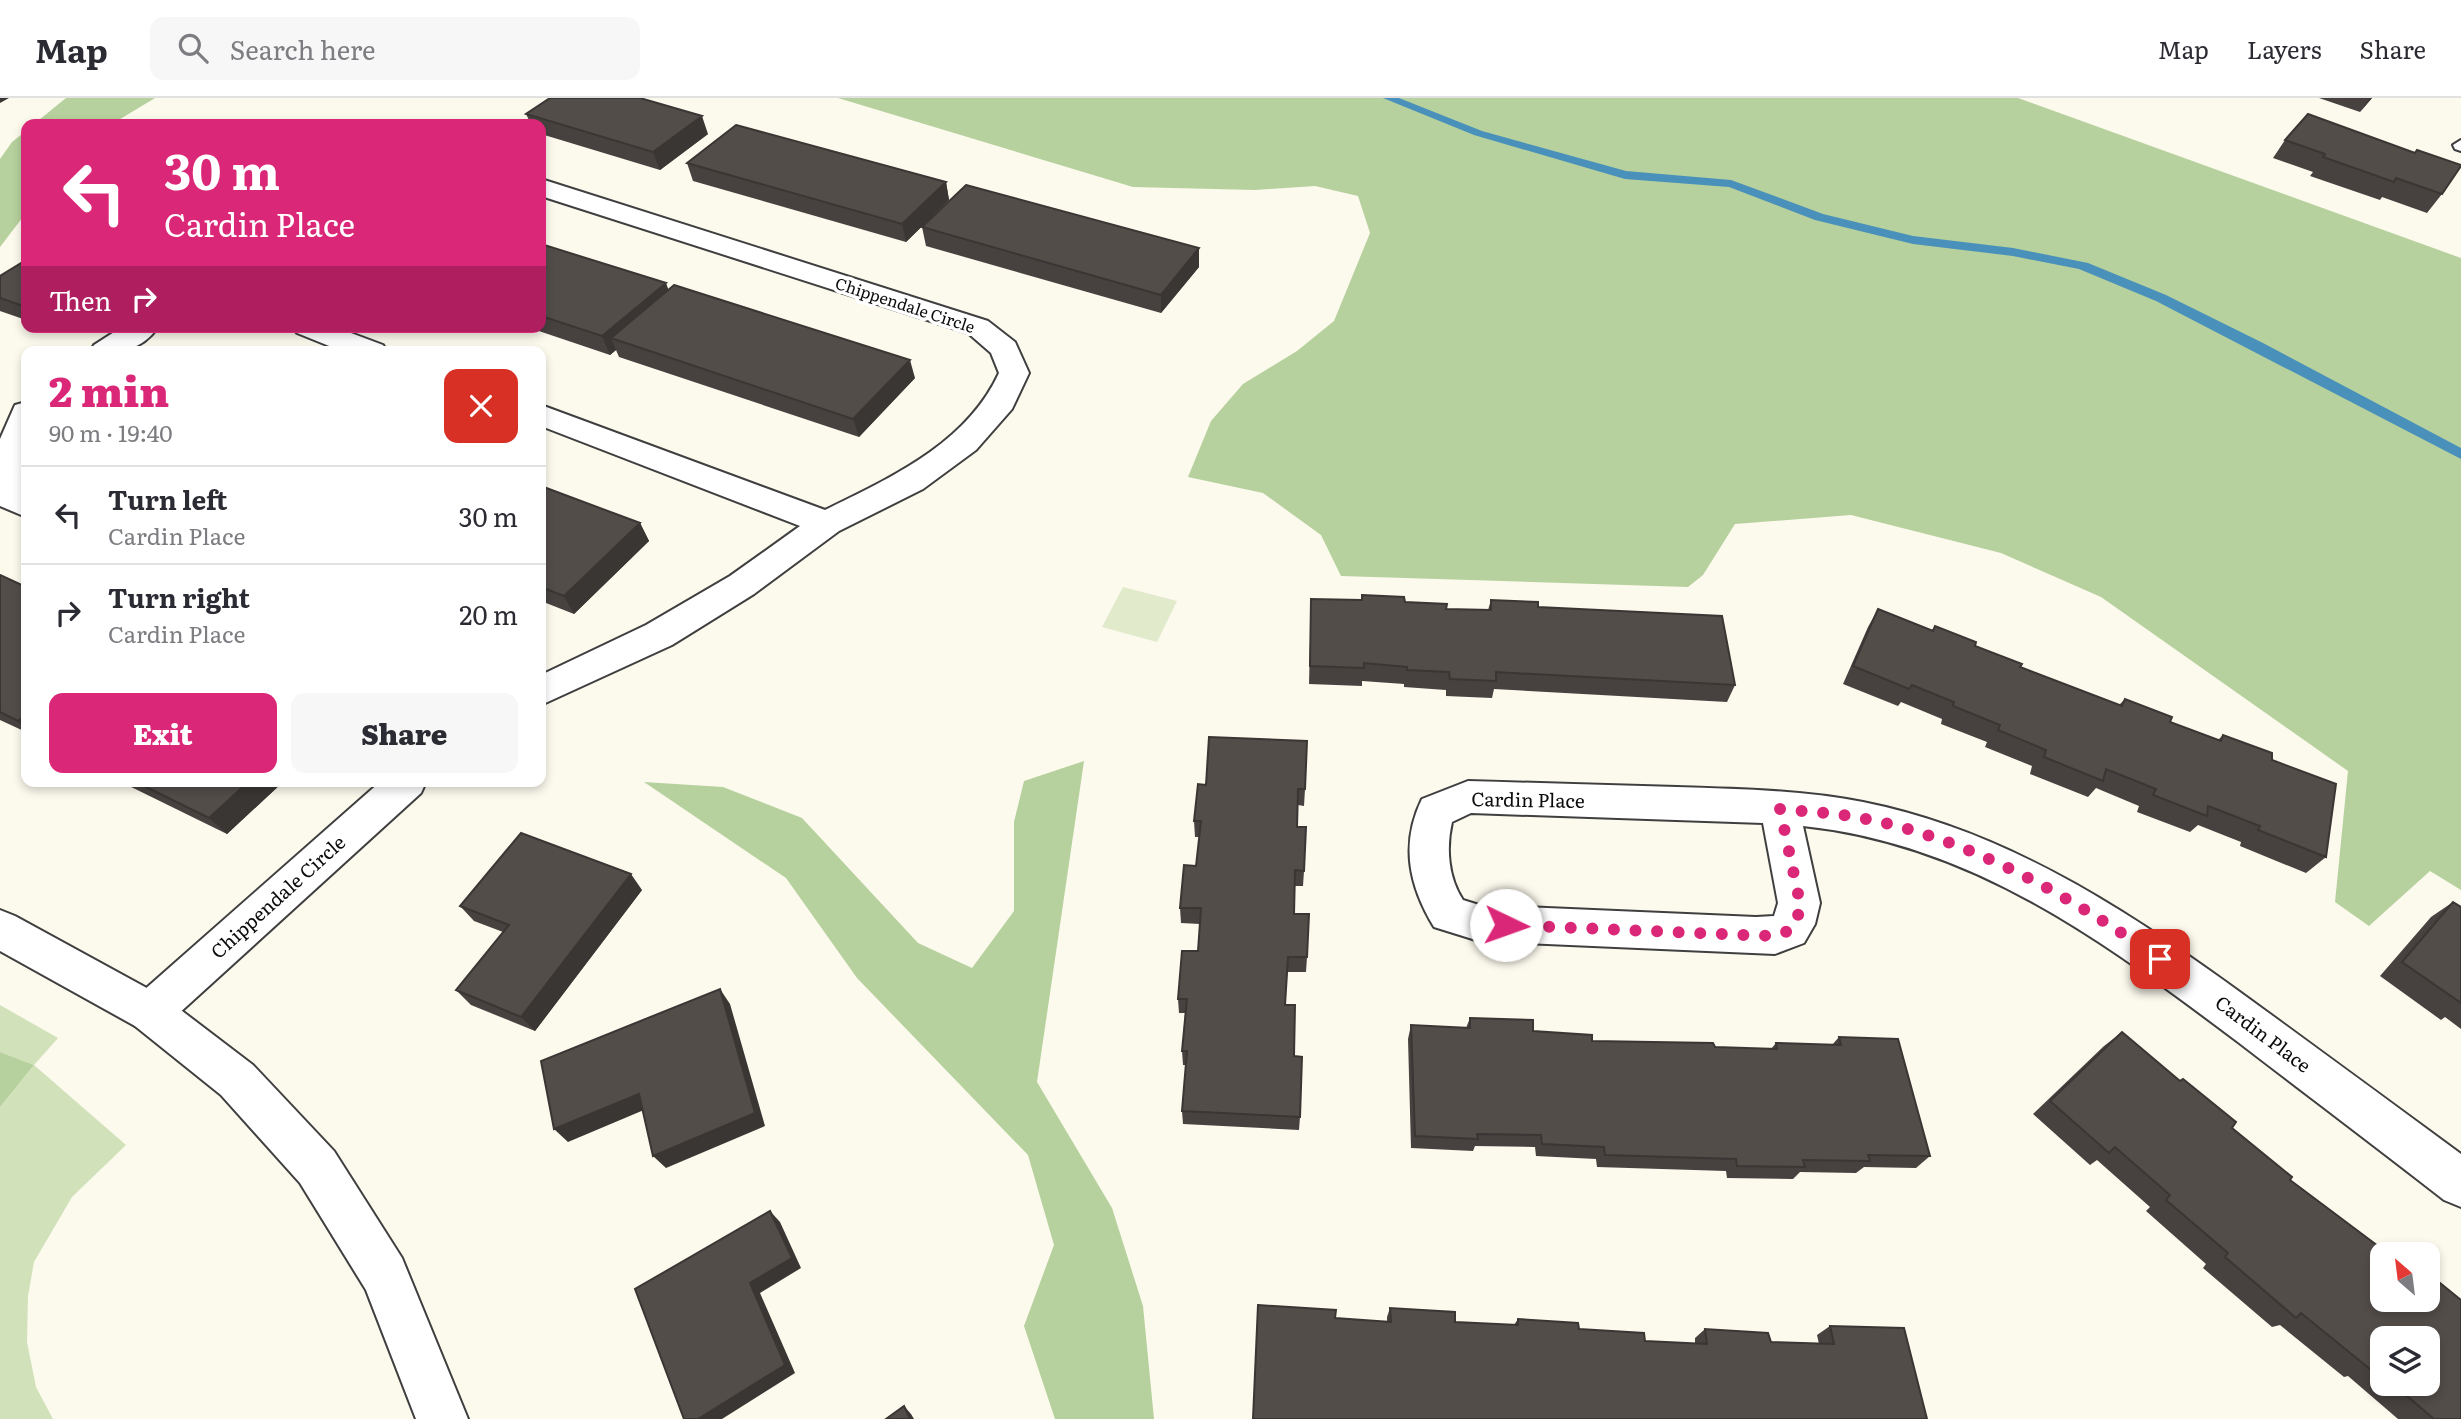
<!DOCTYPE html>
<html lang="en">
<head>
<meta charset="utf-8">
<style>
  :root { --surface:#fff; --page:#f7f7f7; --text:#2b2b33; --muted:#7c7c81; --line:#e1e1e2; --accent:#db2777 }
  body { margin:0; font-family:Literata,serif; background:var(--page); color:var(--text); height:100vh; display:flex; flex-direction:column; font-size:26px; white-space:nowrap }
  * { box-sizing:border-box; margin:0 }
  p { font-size:23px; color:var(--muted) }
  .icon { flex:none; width:38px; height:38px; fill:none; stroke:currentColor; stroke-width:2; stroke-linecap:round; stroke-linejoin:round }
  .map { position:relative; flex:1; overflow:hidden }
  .details { position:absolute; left:21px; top:248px; width:525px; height:441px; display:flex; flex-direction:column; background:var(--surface); border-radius:14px; box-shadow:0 4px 10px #0003 }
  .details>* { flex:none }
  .hud { position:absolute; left:21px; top:21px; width:525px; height:214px; border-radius:14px; box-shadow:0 4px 10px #0003; background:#db2777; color:#fff; overflow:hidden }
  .needle { width:46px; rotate:332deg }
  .fabs { position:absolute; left:2370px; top:1144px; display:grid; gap:14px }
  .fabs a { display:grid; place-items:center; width:70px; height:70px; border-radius:14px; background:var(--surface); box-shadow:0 4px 10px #0003; font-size:35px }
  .pin { position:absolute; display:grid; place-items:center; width:60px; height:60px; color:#fff; margin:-30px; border-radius:14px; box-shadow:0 4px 10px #0006 }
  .me { position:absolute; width:77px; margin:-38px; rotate:93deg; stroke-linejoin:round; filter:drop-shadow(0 0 5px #0008) }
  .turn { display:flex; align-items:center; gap:24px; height:147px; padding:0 28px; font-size:32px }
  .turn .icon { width:91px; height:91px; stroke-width:2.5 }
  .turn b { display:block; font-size:49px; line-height:60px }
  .then { display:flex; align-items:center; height:66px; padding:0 28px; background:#0003; gap:14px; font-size:26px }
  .round { display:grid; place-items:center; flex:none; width:74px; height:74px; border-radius:14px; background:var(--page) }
  .overview { display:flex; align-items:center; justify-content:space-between; height:119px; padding:0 28px }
  h1 { font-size:42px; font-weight:800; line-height:52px; color:var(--accent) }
  .primary-button { display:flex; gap:14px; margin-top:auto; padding:14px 28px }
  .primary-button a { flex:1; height:80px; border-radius:14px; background:var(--accent); color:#fff; font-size:28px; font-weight:800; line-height:80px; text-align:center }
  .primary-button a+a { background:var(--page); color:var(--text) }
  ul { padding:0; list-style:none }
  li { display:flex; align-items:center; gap:21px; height:98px; padding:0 28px; border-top:2px solid var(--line) }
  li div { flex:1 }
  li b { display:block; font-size:26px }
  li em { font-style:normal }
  header { display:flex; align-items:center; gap:42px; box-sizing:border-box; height:98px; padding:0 35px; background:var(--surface); border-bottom:2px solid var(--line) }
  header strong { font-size:33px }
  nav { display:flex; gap:38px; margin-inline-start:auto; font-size:24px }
  .search { width:490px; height:63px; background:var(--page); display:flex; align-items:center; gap:18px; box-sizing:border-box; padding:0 24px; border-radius:14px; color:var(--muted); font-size:26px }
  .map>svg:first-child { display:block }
</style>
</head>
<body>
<header>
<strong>Map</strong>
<div class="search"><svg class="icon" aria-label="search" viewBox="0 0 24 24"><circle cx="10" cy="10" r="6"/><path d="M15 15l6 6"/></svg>Search here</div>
<nav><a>Map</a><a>Layers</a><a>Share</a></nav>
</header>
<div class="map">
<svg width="2461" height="1321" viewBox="0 0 2461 1321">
  <rect width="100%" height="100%" fill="#fcf9ed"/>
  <!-- green -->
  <path fill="#d1e2bb" d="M0,907L58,940L34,967L126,1047L72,1099L34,1164L28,1198L27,1244L36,1289L53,1321H0V1009L34,967L0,954Z"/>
  <!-- forest -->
  <path fill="#b6d19d" d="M66,0H155L112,26H34Z
    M838,0H2018L2461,160V792L2430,773L2369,828L2335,804L2348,673L2101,499L2001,455L1851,417L1735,426L1703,477L1688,489L1341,478L1321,437L1263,395L1188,379L1211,323L1243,286L1297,253L1334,223L1370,135L1358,98L1315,88L1255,92L1133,89Z
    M26,33V115L0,149V61L12,44Z
    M1084,663L1037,984L1112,1110L1143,1208L1154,1321H1055L1024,1228L1054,1147L1028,1057L857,880L786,780L644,684L723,689L802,720L918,845L972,870L1014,813V724L1024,683Z
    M0,954L34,967L0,1009Z"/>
  <!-- pitch -->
  <path fill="#e1ebcc" d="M1123,489L1177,503L1157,544L1102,529Z"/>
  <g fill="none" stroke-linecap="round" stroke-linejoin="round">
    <!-- stream -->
    <path fill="#4990ba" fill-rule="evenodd" d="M1383,0H1399L1482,33L1626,73L1731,82L1823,116L1913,138L2013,150L2088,165L2166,197L2263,245L2461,350V361L2156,203L2079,171L2013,158L1913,146L1815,122L1729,89L1625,81L1474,37Z"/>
    <defs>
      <path id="service" d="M2461,42V53L2455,51L2453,47Z"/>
      <path id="minor" d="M541,81L988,223L1015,244L1029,275L1012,311L976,352L923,391L839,433L754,496L672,547L541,607V577L646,527L730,478L800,428L541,328V307L825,412C892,379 966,346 999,275L991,255L968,235L541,98Z
        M122,229H158C140,255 117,254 90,254L94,247Z
        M292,229H335L383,247L387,254H344L297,235Z
        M26,304V356L21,370L26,394V419L0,408V341L15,307Z
        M1468,683C1538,685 1607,687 1677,689C1739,691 1802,692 1863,704C2015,734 2143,823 2266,913C2331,960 2396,1008 2461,1056V1109L2444,1102C2376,1049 2307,997 2238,944C2105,844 1974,746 1803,728L1820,805L1815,826L1804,845L1775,856L1479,843L1434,829C1409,788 1400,746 1422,701ZM1471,715L1763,725L1778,805L1774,818L1756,819L1479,807L1463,802C1448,779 1446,750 1452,724Z
        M380,684H426L421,695L165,928L150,934L135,928L128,914L135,900Z"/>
      <path id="tertiary" d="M0,812L15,818L165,900L253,967L334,1053L402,1160L468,1321H416L366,1192L300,1085L221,997L135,928L0,853Z"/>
    </defs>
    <!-- service casing -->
    <use href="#service" stroke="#3f3f3f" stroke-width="4"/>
    <!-- minor casing -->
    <use href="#minor" stroke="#3f3f3f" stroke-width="4"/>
    <!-- tertiary casing -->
    <use href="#tertiary" stroke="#3f3f3f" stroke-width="4"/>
    <!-- service -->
    <use href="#service" fill="#fff" fill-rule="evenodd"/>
    <!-- minor -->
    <use href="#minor" fill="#fff" fill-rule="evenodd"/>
    <!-- tertiary -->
    <use href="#tertiary" fill="#fff" fill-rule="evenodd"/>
  </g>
  <!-- wall -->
  <path fill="#474240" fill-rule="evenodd" d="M2319,0H2372L2360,14Z
    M526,16L708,36L660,72L541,36V26H531Z
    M2285,42L2442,96L2427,115L2382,99L2380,102L2310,78L2313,74L2273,60Z
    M687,65L946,84L949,102L906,144L693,83Z
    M922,129L1199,169L1161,215L926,148Z
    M541,146L668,192L915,280L859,339L619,259L616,252L610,257L527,229H541Z
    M26,162V222L0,213V178Z
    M541,388L640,425L649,443L574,516L541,503Z
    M0,477L26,489V634L0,622Z
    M1362,497L1446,511L1488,512L1491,502L1538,509L1735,587L1727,604L1494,591L1492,600L1446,598V592L1404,589V586L1362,583V588L1309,586L1311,501L1361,502Z
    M1878,511L1932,532L1935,528L2020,569L2119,607L2125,601L2170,624L2218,642L2223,637L2272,662L2326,759L2306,775L2240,748L2241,744L2198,727L2190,734L2137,714L2139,708L2096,690L2088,699L2030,676L2032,668L1985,649L1987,644L1941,626L1942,621L1901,604L1898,608L1843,586L1868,529Z
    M121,684H283L227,736Z
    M1198,686L1305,691L1304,708L1298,707L1297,729L1304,773L1303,788H1294V816L1307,859L1306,874H1287L1285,907L1294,958L1300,1019L1299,1032L1183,1026L1182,1013L1186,967H1183L1182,953L1185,915H1179L1178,901L1198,853L1200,826L1181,825L1180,810L1196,768L1200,739H1195L1194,723Z
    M642,792L535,933L471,907L456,892L503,834L474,823L460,808Z
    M2453,804L2461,809V931L2445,919L2441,922L2380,878L2431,819Z
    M1470,920L1533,933L1592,943L1715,949L1771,951L1776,945L1832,947L1839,939L1930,1058L1916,1070L1864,1069L1856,1075L1800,1074L1793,1081L1727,1080L1726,1073L1597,1069L1596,1061L1536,1058L1535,1049L1475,1048L1473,1053L1411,1050L1408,941L1411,927L1466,930Z
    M2122,934L2427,1202V1184L2435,1181L2461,1321H2398L2348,1278L2344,1279L2280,1227L2272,1229L2203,1170L2206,1166L2146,1113L2150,1109L2097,1062L2090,1067L2033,1016L2104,948ZM2382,1241L2427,1286H2382Z
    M1390,1210L1455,1224L1514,1227L1518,1221L1645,1243L1695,1246V1240L1705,1231L1771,1244L1819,1246L1817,1237L1830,1228L1927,1321L1335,1220L1387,1224V1219Z"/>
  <!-- shaded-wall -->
  <path fill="#3a3634" d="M0,0H9L0,5Z
    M2370,0H2372L2360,14Z
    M702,18L708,36L660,72L653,54Z
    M946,84L949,102L906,144L902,126Z
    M1199,150V169L1161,215V197Z
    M666,185L673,204L611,240L616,252L610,257L602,238Z
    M910,262L915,280L859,339L853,321Z
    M640,425L649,443L574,516L564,498Z
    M26,617V630L18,623Z
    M248,684H283L227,736L209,720Z
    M631,776L642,792L535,933L521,919Z
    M720,891L730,906L765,1028L666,1070L653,1058Z
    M639,996L651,1009L568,1044L554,1031Z
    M770,1113L780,1124L801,1170L760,1195L795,1275L722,1321H698L750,1185Z
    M904,1308L911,1316L914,1321H910Z"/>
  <!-- building -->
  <path fill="#534d4a" stroke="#3a3634" stroke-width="2" d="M550,0H640L702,18L653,54L526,16Z
    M2308,16L2415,55L2417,52L2461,67V68L2442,96L2396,80L2394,84L2323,59L2325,56L2285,42Z
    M269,23L281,26H264Z
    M736,27L946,84L902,126L687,65Z
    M966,87L1199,150L1161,197L922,129Z
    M541,146L666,185L602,238L541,218Z
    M26,162V209L0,200V178Z
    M674,187L910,262L853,321L611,240Z
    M154,250L165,254H148Z
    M541,388L640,425L564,498L541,489Z
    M0,477L26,489V617L18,623L0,614Z
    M1362,497L1404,499L1405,504L1447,506L1446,511L1491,512V502L1538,504V509L1722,518L1735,587L1496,574V583L1450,581L1449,574L1407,572V569L1364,565V570L1310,568L1311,501L1362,502Z
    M1878,511L1933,533L1935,528L1976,544L1975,548L2022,566L2020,569L2122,608L2125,601L2172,619L2170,624L2221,643L2223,637L2272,655V662L2336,686L2326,759L2258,732L2260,728L2208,708L2207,718L2153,697L2156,691L2106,671L2103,683L2044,659L2046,652L1998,632L2000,627L1953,608L1954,604L1912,587L1909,591L1853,568Z
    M1209,639L1307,643L1305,691H1298L1297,729H1306L1304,773L1295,772L1294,816H1309L1307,859H1288L1285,907H1295L1294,958L1302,959L1300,1019L1182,1013L1187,953H1182L1187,901H1178L1182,853H1198L1201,810H1180L1184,767L1196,768L1201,723H1194L1198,686L1206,687Z
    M136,684H248L209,720Z
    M521,735L631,776L521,919L456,892L509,827L460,808Z
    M2453,804L2461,809V905L2402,864Z
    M720,891L755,1015L653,1058L639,996L554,1031L541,963Z
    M1470,920L1533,922V933L1592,937V943L1713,945L1715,949L1777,951L1776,945L1841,947L1839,939L1898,941L1930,1058L1868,1057L1870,1063L1803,1062L1805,1069L1737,1068L1736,1061L1605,1057L1604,1049L1542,1046L1541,1037L1477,1036L1478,1041L1415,1038L1411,927L1470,930Z
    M2122,934L2180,983L2183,981L2236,1024L2232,1030L2292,1079L2290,1082L2390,1157H2382V1202H2427V1185L2430,1187L2435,1181L2461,1202V1321H2434L2393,1286H2427V1241H2382V1276L2373,1269L2370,1271L2301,1215L2296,1220L2225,1159L2228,1155L2166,1102L2170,1097L2115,1049L2109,1055L2050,1003Z
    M770,1113L792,1160L750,1185L785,1267L698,1321H684L635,1191Z
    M1258,1207L1336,1212L1335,1220L1391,1224L1390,1210L1455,1214V1224L1518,1227V1221L1578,1225L1579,1231L1644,1235L1645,1243L1707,1246L1705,1231L1768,1235L1771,1244L1834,1246L1830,1228L1904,1230L1927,1321H1253Z
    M904,1308L910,1321H886Z"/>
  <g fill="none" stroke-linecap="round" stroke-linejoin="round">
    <!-- route -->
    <path stroke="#db2777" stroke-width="12" stroke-dasharray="0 21.6" d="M1506,827L1745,837C1776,838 1797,842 1800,805L1780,711C1809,714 1838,715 1866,721C1973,742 2071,799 2160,861"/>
  </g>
  <g text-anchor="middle" stroke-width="7" stroke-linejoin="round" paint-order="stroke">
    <!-- far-street labels -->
    <g font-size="16" fill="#0c0c0c" stroke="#fff">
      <text transform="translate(905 207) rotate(18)" y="6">Chippendale Circle</text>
    </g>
    <!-- street labels -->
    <g font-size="19" fill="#0c0c0c" stroke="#fff">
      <text transform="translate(1528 702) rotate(1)" y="7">Cardin Place</text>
      <text transform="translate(278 799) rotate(-42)" y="7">Chippendale Circle</text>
      <text transform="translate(2263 936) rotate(37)" y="7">Cardin Place</text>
    </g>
  </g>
</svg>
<div class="fabs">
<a><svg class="needle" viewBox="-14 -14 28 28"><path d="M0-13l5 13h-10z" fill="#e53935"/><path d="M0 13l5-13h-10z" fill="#7c7c81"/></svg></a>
<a><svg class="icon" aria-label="layers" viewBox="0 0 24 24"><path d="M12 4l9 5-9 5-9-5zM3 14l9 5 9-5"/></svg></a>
</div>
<div class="pin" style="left:2160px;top:861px;background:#d93025"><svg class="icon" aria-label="arrive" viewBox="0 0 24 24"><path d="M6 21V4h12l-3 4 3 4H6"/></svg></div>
<svg class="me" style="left:1506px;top:827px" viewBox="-20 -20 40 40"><circle r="19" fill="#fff"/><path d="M0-13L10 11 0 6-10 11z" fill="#db2777"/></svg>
<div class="hud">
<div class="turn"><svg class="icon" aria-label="left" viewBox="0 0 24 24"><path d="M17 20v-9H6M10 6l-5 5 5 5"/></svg><div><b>30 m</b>Cardin Place</div></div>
<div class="then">Then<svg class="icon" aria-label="right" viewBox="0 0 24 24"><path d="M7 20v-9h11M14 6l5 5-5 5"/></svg></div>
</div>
<section class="details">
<div class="overview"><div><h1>2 min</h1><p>90 m · 19:40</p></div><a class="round" style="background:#d93025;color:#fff"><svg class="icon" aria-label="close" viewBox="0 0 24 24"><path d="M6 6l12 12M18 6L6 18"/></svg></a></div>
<ul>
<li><svg class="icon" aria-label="left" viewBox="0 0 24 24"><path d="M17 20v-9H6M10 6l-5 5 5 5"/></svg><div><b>Turn left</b><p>Cardin Place</p></div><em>30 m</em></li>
<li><svg class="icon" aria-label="right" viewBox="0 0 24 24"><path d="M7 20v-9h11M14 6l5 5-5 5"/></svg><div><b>Turn right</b><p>Cardin Place</p></div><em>20 m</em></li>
</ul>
<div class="primary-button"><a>Exit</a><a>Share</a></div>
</section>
</div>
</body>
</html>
